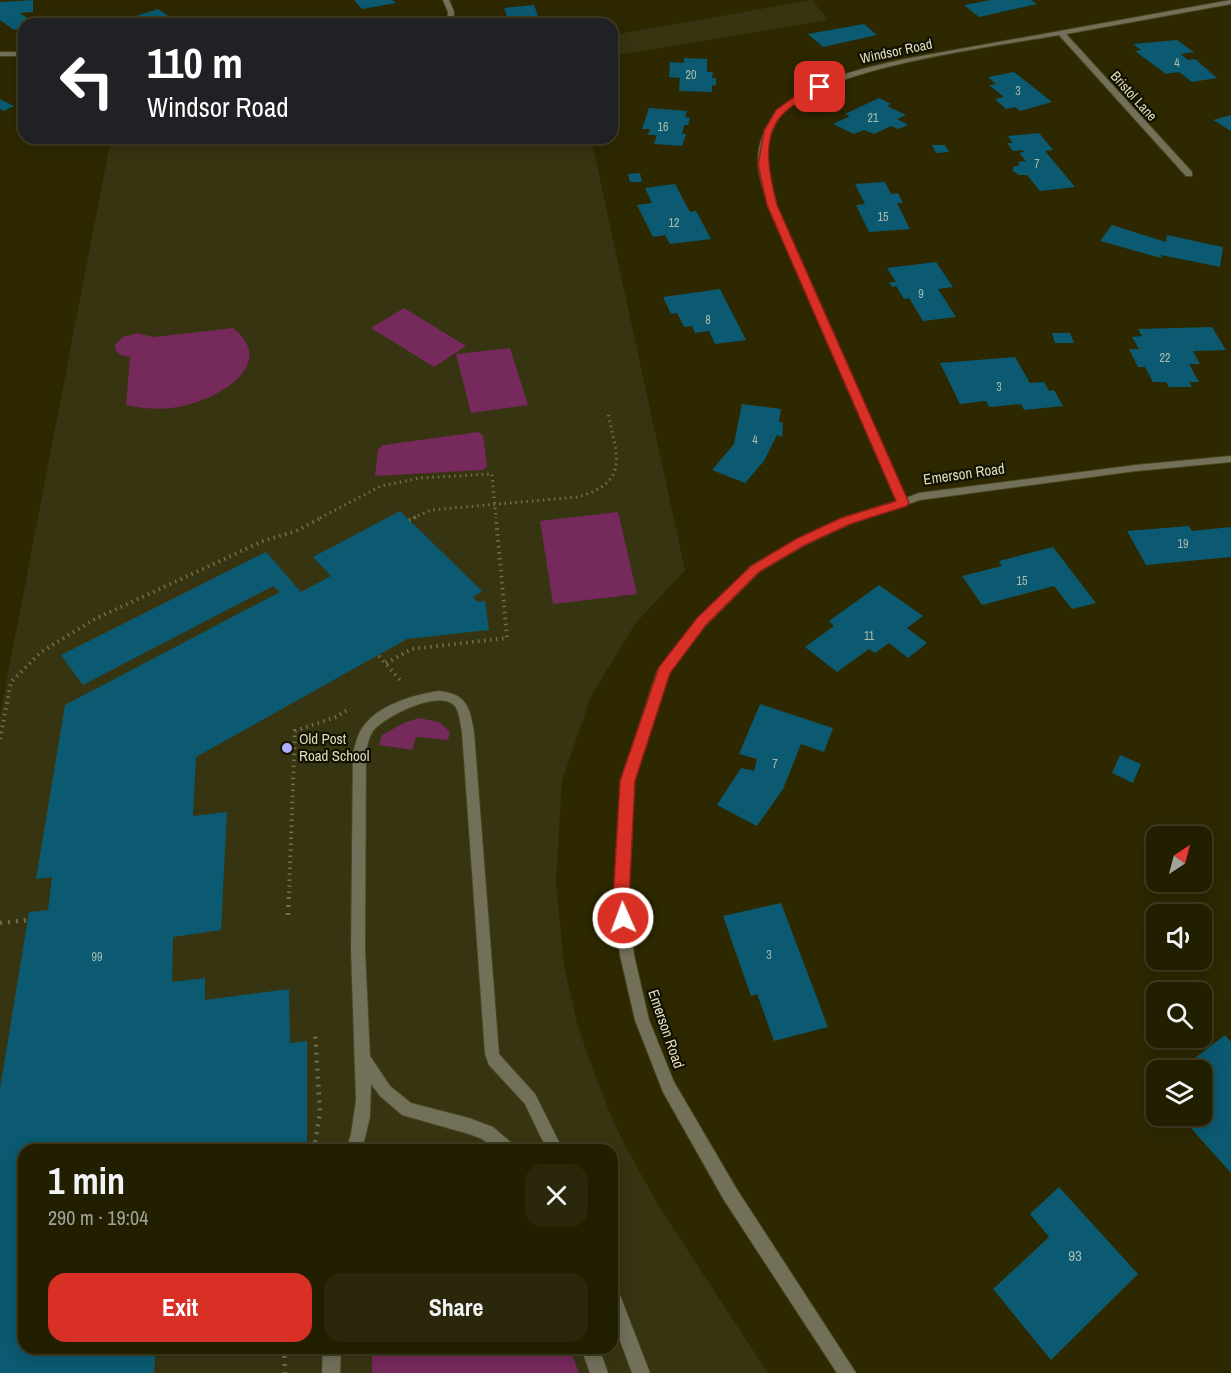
<!DOCTYPE html>
<html lang="en">
<head>
<meta charset="utf-8">
<style>
  :root { --surface:#221e00; --page:#2a270a; --text:#f1f3f6; --muted:#a2a299; --line:#3f3c22; --accent:#d93025 }
  body { margin:0; font-family:"Archivo Narrow",sans-serif; background:var(--page); color:var(--text); height:100vh; display:flex; flex-direction:column; font-size:22px; white-space:nowrap }
  * { box-sizing:border-box; margin:0 }
  p { font-size:20px; color:var(--muted) }
  .icon { flex:none; width:33px; height:33px; fill:none; stroke:currentColor; stroke-width:2; stroke-linecap:round; stroke-linejoin:round }
  .map { position:relative; flex:1; overflow:hidden }
  .details { position:absolute; left:18px; top:1144px; width:600px; height:210px; display:flex; flex-direction:column; background:var(--surface); border-radius:18px; box-shadow:0 3px 15px #0003,0 0 0 2px var(--line) }
  .details>* { flex:none }
  .hud { position:absolute; left:18px; top:18px; width:600px; height:126px; border-radius:18px; box-shadow:0 3px 15px #0003,0 0 0 2px var(--line); background:#202124; color:#fff; overflow:hidden }
  .needle { width:39px; rotate:36deg }
  .buttons { position:absolute; left:1146px; top:826px; display:grid; gap:12px }
  .buttons a { display:grid; place-items:center; width:66px; height:66px; border-radius:12px; background:var(--surface); box-shadow:0 3px 15px #0003,0 0 0 2px var(--line); font-size:30px }
  .pin { position:absolute; display:grid; place-items:center; width:51px; height:51px; color:#fff; margin:-26px; border-radius:12px; box-shadow:0 3px 9px #0006 }
  .me { position:absolute; width:66px; margin:-33px; rotate:358deg; stroke-linejoin:round; filter:drop-shadow(0 0 4px #0008) }
  .turn { display:flex; align-items:center; gap:21px; height:126px; padding:0 30px; font-size:27px }
  .turn .icon { width:78px; height:78px; stroke-width:2.5 }
  .turn b { display:block; font-size:42px; line-height:51px }
  .round { display:grid; place-items:center; flex:none; width:63px; height:63px; border-radius:18px; background:var(--page) }
  .headline { display:flex; align-items:center; justify-content:space-between; height:102px; padding:0 30px }
  h1 { font-size:36px; font-weight:800; line-height:45px }
  .button { display:flex; gap:12px; margin-top:auto; padding:12px 30px }
  .button a { flex:1; height:69px; border-radius:18px; background:var(--accent); color:#fff; font-size:24px; font-weight:800; line-height:69px; text-align:center }
  .button a+a { background:var(--page); color:var(--text) }
  .map>svg:first-child { display:block }
</style>
</head>
<body>
<div class="map">
<svg width="1231" height="1373" viewBox="0 0 1231 1373">
  <rect width="100%" height="100%" fill="#2d2800"/>
  <!-- built -->
  <path fill="#373412" fill-rule="evenodd" d="M812,0L828,20L612,56V35Z
    M111,138H591L685,570L635,624L591,696L562,781L556,880L564,966L577,1023L589,1059L611,1116L627,1149L658,1205L768,1373H0V715ZM24,1150H612V1348H24Z"/>
  <!-- green -->
  <path fill="#76295b" d="M404,308L466,346L434,367L371,328Z
    M233,328C281,366 212,402 178,407C160,410 144,409 126,405L130,357L121,355L116,351L115,345L123,337L138,333L153,337Z
    M510,348L528,405L471,413L456,354Z
    M478,432L483,435L487,466L483,470L375,476L378,449L384,445Z
    M618,512L637,594L553,604L540,521Z
    M419,718L439,722L450,732L448,740L416,737L412,750L379,745L382,735L404,723Z
    M372,1349H570L579,1373H372Z"/>
  <!-- building -->
  <path fill="#0b5a71" d="M33,0V12L20,13L35,24H24V27L14,30L0,20V2Z
    M354,0H392L396,3L362,9Z
    M991,0H1031L1037,4L979,17L964,5Z
    M534,5L541,24H510L504,8Z
    M158,9L170,17L160,20L165,24H120L117,22Z
    M864,24L877,35L823,47L808,34Z
    M1177,40L1194,52L1181,54L1188,60L1195,59L1217,78L1192,82L1179,72L1166,74L1135,51L1141,50L1133,44Z
    M684,58L707,59V72H713L712,78H716V86L712,85V92L679,91L680,78L669,77L670,62L684,63Z
    M1014,72L1052,102L1020,111L1015,107L1006,109L995,99L1004,97L989,85L996,84L988,77Z
    M879,98L891,104L887,106L906,115L897,119L908,125L898,129L891,126L874,134L864,130L854,134L833,124L850,116L845,114Z
    M0,99L14,106L4,111L0,109Z
    M649,108L687,111L685,117L690,118L688,125H684L682,134H686L682,146L654,144L657,135H648L650,129H642Z
    M1231,115V131L1213,120Z
    M1039,133L1053,150L1045,151L1075,187L1040,191L1027,175H1019L1013,171V167L1020,165L1018,162L1026,161L1019,153L1024,152L1022,150L1013,151L1007,143H1013L1008,136Z
    M932,145H945L949,152L936,153Z
    M640,173L642,182H630L628,174Z
    M885,182L891,194L898,193L903,203H897L910,229L869,232L856,205L865,204L855,184Z
    M675,184L690,212L696,211L711,239L670,244L665,235L653,237L637,205L652,203L645,188Z
    M1112,225L1166,242L1167,235L1223,247L1220,267L1161,255V258L1100,241Z
    M936,262L953,287L938,289L956,317L923,321L909,298L904,299L896,286L892,287L889,282H896L887,268Z
    M720,289L746,340L715,344L709,331L695,333L692,326L684,327L677,313L671,314L663,297Z
    M1212,327L1226,350L1193,351L1200,364H1189L1199,382H1189L1192,387H1169L1166,382H1153L1145,367H1138L1129,349H1139L1132,337L1142,336L1138,329Z
    M1052,333H1070L1074,343H1055Z
    M1015,357L1030,383L1044,382L1049,391L1054,390L1063,406L1024,410L1021,404L989,407L986,401L960,404L940,363Z
    M742,404L781,409L779,422L783,423L782,437L777,435L764,461L745,483L712,470L734,444Z
    M400,511L482,591L473,597L478,602L485,601L489,630L407,639L196,757L193,816L227,812L221,930L173,937L172,982L205,978V1000L289,989L290,1043L307,1041V1150H24V1348H156L154,1373H0V1089L29,912L48,910L52,877L36,879L65,705L280,592L273,586L83,685L61,655L266,552L301,592L331,576L313,557Z
    M1189,526L1192,531L1231,527V557L1146,565L1127,531Z
    M1053,547L1096,603L1072,609L1054,586L982,605L962,576L1002,566L999,561Z
    M879,585L923,616L907,628L927,643L908,658L889,643L875,653L869,649L837,672L805,647L834,626L829,621Z
    M760,704L833,728L824,752L801,744L783,789L757,826L717,805L741,768L754,771L757,759L739,754Z
    M1120,755L1141,764L1133,783L1112,773Z
    M781,903L828,1027L774,1041L757,994L751,996L723,916Z
    M1225,1035L1231,1042V1173L1180,1116H1202V1071H1178Z
    M1059,1187L1138,1274L1051,1360L993,1289L1049,1237L1030,1214Z"/>
  <g fill="none" stroke-linecap="round" stroke-linejoin="round">
    <defs>
      <path id="lane" d="M438,691C466,693 470,707 474,732L499,1054L535,1094L563,1150H547L525,1104L489,1065L485,1054L462,732C460,724 460,712 454,705C438,690 385,716 373,731C369,737 367,746 366,753L365,950L370,1056L390,1086L411,1103L469,1118L493,1127L513,1144L515,1150H495L482,1139L469,1134L402,1115L380,1096L371,1084L370,1117L362,1150H346L351,1134L356,1100L351,950L353,753C356,743 358,731 366,723C382,704 414,695 438,691Z
        M612,1288L618,1290L650,1373H632L612,1319Z
        M323,1348H341L340,1373H322Z
        M581,1348H599L608,1373H590Z"/>
      <path id="street" d="M443,0H449L454,12L453,24H447L448,12Z
        M1231,0V4L1066,34L1192,172V176H1186L1059,35C998,46 813,68 779,118C759,147 767,174 776,205L906,498L919,493L1136,465L1231,456V462L1136,471L920,500L850,524L805,545L759,572L706,625L668,673L633,781L628,900L634,955L649,1020L674,1082L736,1188L856,1373H837L724,1200L663,1092L635,1020L620,955L614,900L621,781L657,671L698,619L751,566L797,539L842,518L897,501L768,205C764,192 759,178 758,165C756,89 848,72 905,59Z
        M0,52H24V56H0Z"/>
    </defs>
    <!-- lane casing -->
    <use href="#lane" stroke="#49451f" stroke-width="2"/>
    <!-- street casing -->
    <use href="#street" stroke="#49451f" stroke-width="2"/>
    <!-- path-far2 -->
    <path stroke="#726e4b" stroke-width="3" stroke-dasharray="1.5 4" stroke-linecap="butt" d="M320,518L381,486L420,478L492,474L496,518
      M413,518L431,510L577,497C630,483 617,456 608,413"/>
    <!-- path-far1 -->
    <path stroke="#726e4b" stroke-width="4" stroke-dasharray="1.5 4.5" stroke-linecap="butt" d="M409,520L416,517
      M379,656L400,680
      M386,663L412,649L507,638L496,517
      M0,739L11,682L41,652L95,619L263,541L296,531L323,517
      M289,893L295,731L336,717L349,709"/>
    <!-- path -->
    <path stroke="#726e4b" stroke-width="4.5" stroke-dasharray="2 6" stroke-linecap="butt" d="M288,915L289,891
      M0,923L28,920
      M314,1150L320,1112L315,1032
      M284,1348L285,1373"/>
    <!-- lane -->
    <use href="#lane" fill="#727059" fill-rule="evenodd"/>
    <!-- street -->
    <use href="#street" fill="#727059" fill-rule="evenodd"/>
  </g>
  <!-- route -->
  <path fill="#d93025" stroke="#8d1f18" stroke-width="1.5" d="M817,85L824,87C812,96 796,101 785,112C759,135 770,177 777,205L909,503L907,506L850,524L805,545L759,572L706,625L670,673L635,781L629,900L631,918L629,923L623,925L617,923L613,900L620,781L659,667L697,618L751,566L796,539L841,518L896,501L767,205L758,165L764,131L776,110L794,97Z"/>
  <!-- markers -->
  <circle fill="#afaefa" stroke="#131100" stroke-width="2" cx="287" cy="748" r="6"/>
  <g text-anchor="middle" stroke-width="4.5" stroke-linejoin="round" paint-order="stroke">
    <!-- number labels -->
    <g font-size="12" fill="#a9bcac">
      <text x="1177" y="67">4</text>
      <text x="691" y="79">20</text>
      <text x="1018" y="95">3</text>
      <text x="873" y="122">21</text>
      <text x="663" y="131">16</text>
      <text x="1037" y="168">7</text>
      <text x="883" y="221">15</text>
      <text x="674" y="227">12</text>
      <text x="921" y="298">9</text>
      <text x="708" y="324">8</text>
      <text x="1165" y="362">22</text>
      <text x="999" y="391">3</text>
      <text x="755" y="444">4</text>
      <text x="1183" y="548">19</text>
      <text x="1022" y="585">15</text>
      <text x="869" y="640">11</text>
      <text x="775" y="768">7</text>
      <text x="769" y="959">3</text>
      <text x="97" y="961">99</text>
    </g>
    <!-- far-street labels -->
    <g font-size="14" fill="#dedcc0" stroke="#131100">
      <text transform="translate(896 51) rotate(-12)" y="5">Windsor Road</text>
      <text transform="translate(1134 96) rotate(48)" y="5">Bristol Lane</text>
    </g>
    <!-- street labels -->
    <g font-size="15" fill="#dedcc0" stroke="#131100">
      <text transform="translate(964 474) rotate(-8)" y="5">Emerson Road</text>
      <text transform="translate(666 1029) rotate(71)" y="5">Emerson Road</text>
    </g>
    <!-- poi labels -->
    <g font-size="15" fill="#dedcc0" stroke="#131100" text-anchor="start">
      <text x="299" y="744">Old Post<tspan x="299" dy="17">Road School</tspan></text>
    </g>
    <!-- near-number labels -->
    <g font-size="15" fill="#a9bcac">
      <text x="1075" y="1261">93</text>
    </g>
  </g>
</svg>
<div class="buttons">
<a><svg class="needle" viewBox="-14 -14 28 28"><path d="M0-13l5 13h-10z" fill="#e53935"/><path d="M0 13l5-13h-10z" fill="#a2a299"/></svg></a>
<a><svg class="icon" aria-label="sound" viewBox="0 0 24 24"><path d="M4 9h4l5-4v14l-5-4H4zM17 9q2 3 0 6"/></svg></a>
<a><svg class="icon" aria-label="search" viewBox="0 0 24 24"><circle cx="10" cy="10" r="6"/><path d="M15 15l6 6"/></svg></a>
<a><svg class="icon" aria-label="layers" viewBox="0 0 24 24"><path d="M12 4l9 5-9 5-9-5zM3 14l9 5 9-5"/></svg></a>
</div>
<div class="pin" style="left:820px;top:87px;background:#d93025"><svg class="icon" aria-label="arrive" viewBox="0 0 24 24"><path d="M6 21V4h12l-3 4 3 4H6"/></svg></div>
<svg class="me" style="left:623px;top:918px" viewBox="-20 -20 40 40"><circle r="17" fill="#d93025" stroke="#fff" stroke-width="3"/><path d="M0-11L8 9 0 5-8 9z" fill="#fff"/></svg>
<div class="hud">
<div class="turn"><svg class="icon" aria-label="left" viewBox="0 0 24 24"><path d="M17 20v-9H6M10 6l-5 5 5 5"/></svg><div><b>110 m</b>Windsor Road</div></div>
</div>
<section class="details">
<div class="headline"><div><h1>1 min</h1><p>290 m · 19:04</p></div><a class="round"><svg class="icon" aria-label="close" viewBox="0 0 24 24"><path d="M6 6l12 12M18 6L6 18"/></svg></a></div>
<div class="button"><a>Exit</a><a>Share</a></div>
</section>
</div>
</body>
</html>
